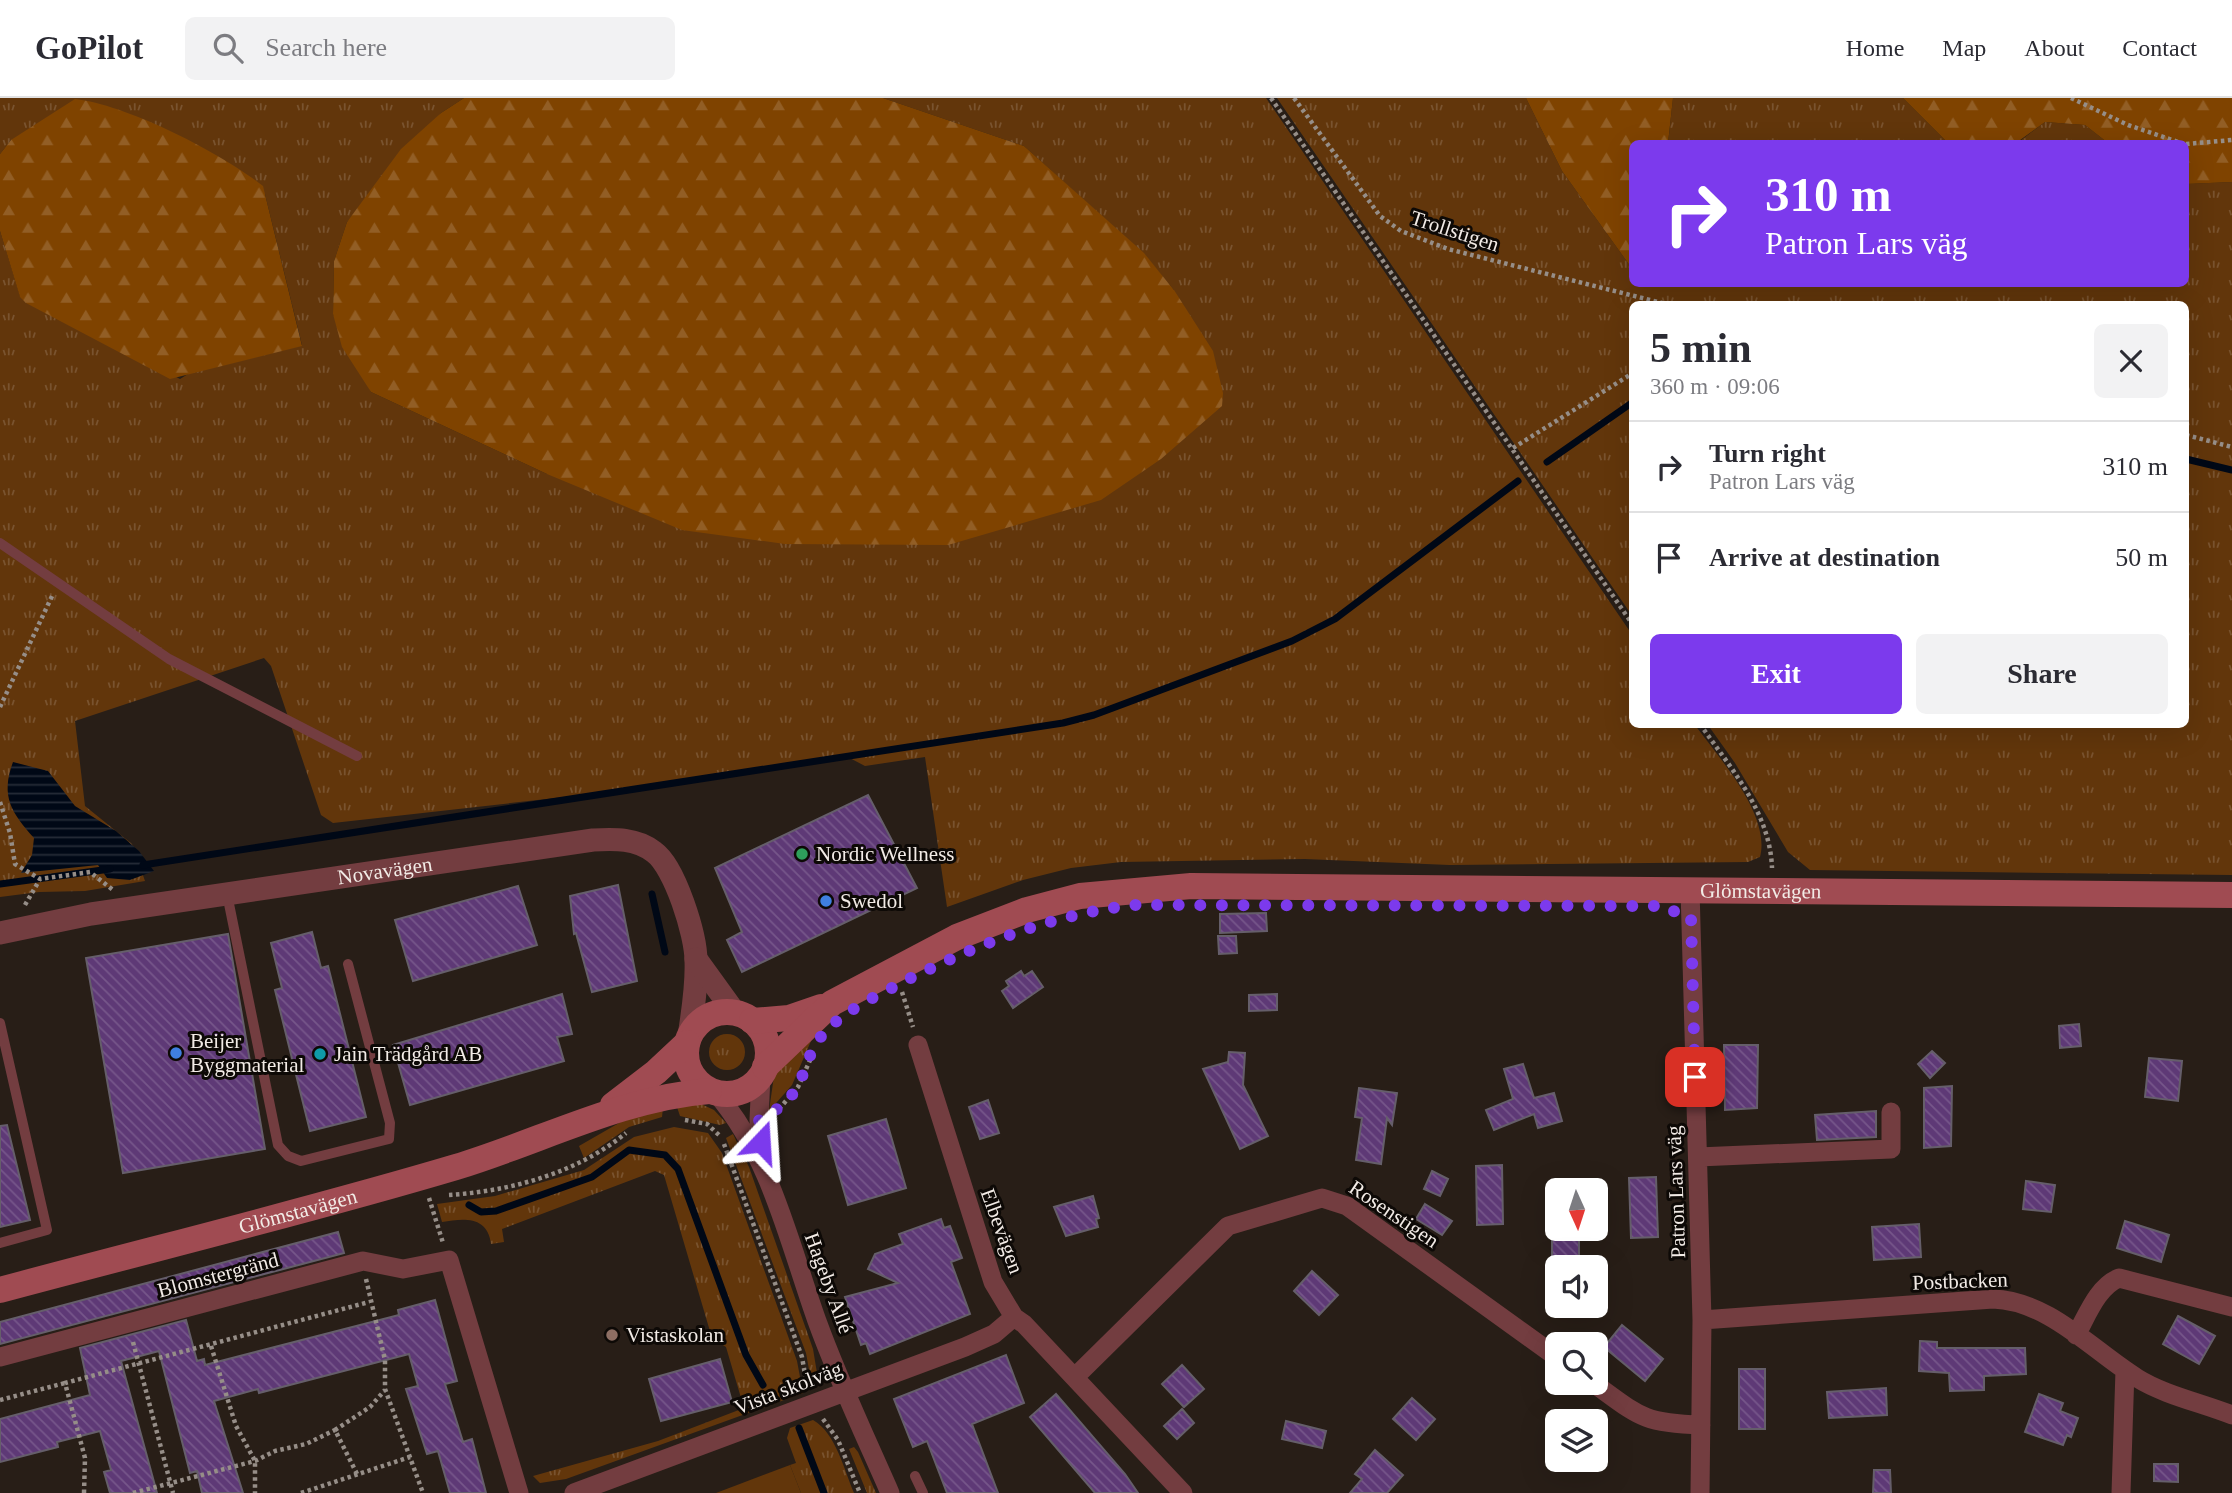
<!DOCTYPE html>
<html lang="en">
<head>
<meta charset="utf-8">
<style>
  :root { --surface:#fff; --page:#f2f2f3; --text:#2b2b33; --muted:#7c7c81; --line:#e1e1e2; --accent:#7c3aed }
  body { margin:0; font-family:Georgia,serif; background:var(--page); color:var(--text); height:100vh; display:flex; flex-direction:column; font-size:26px; white-space:nowrap }
  * { box-sizing:border-box; margin:0 }
  p { font-size:23px; color:var(--muted) }
  .icon { flex:none; width:38px; height:38px; fill:none; stroke:currentColor; stroke-width:2; stroke-linecap:round; stroke-linejoin:round }
  .map { position:relative; flex:1; overflow:hidden }
  .drawer { position:absolute; left:1629px; top:203px; width:560px; height:427px; display:flex; flex-direction:column; background:var(--surface); border-radius:10px; box-shadow:0 7px 28px #0002 }
  .drawer>* { flex:none }
  .banner { position:absolute; left:1629px; top:42px; width:560px; height:147px; border-radius:10px; box-shadow:0 7px 28px #0002; background:#7c3aed; color:#fff; overflow:hidden }
  .needle { width:46px; rotate:177deg }
  .controls { position:absolute; left:1545px; top:1080px; display:grid; gap:14px }
  .controls a { display:grid; place-items:center; width:63px; height:63px; border-radius:10px; background:var(--surface); box-shadow:0 7px 28px #0002; font-size:35px }
  .pin { position:absolute; display:grid; place-items:center; width:60px; height:60px; color:#fff; margin:-30px; border-radius:14px; box-shadow:0 4px 10px #0006 }
  .me { position:absolute; width:77px; margin:-38px; rotate:20deg; stroke-linejoin:round; filter:drop-shadow(0 0 5px #0008) }
  .turn { display:flex; align-items:center; gap:24px; height:147px; padding:0 21px; font-size:32px }
  .turn .icon { width:91px; height:91px; stroke-width:2.5 }
  .turn b { display:block; font-size:49px; line-height:60px }
  .round { display:grid; place-items:center; flex:none; width:74px; height:74px; border-radius:10px; background:var(--page) }
  .headline { display:flex; align-items:center; justify-content:space-between; height:119px; padding:0 21px }
  h1 { font-size:42px; font-weight:800; line-height:52px }
  .primary-button { display:flex; gap:14px; margin-top:auto; padding:14px 21px }
  .primary-button a { flex:1; height:80px; border-radius:10px; background:var(--accent); color:#fff; font-size:28px; font-weight:800; line-height:80px; text-align:center }
  .primary-button a+a { background:var(--page); color:var(--text) }
  ul { padding:0; list-style:none }
  li { display:flex; align-items:center; gap:21px; height:91px; padding:0 21px; border-top:2px solid var(--line) }
  li div { flex:1 }
  li b { display:block; font-size:26px }
  li em { font-style:normal }
  header { display:flex; align-items:center; gap:42px; box-sizing:border-box; height:98px; padding:0 35px; background:var(--surface); border-bottom:2px solid var(--line) }
  header strong { font-size:33px }
  nav { display:flex; gap:38px; margin-inline-start:auto; font-size:24px }
  .search { width:490px; height:63px; background:var(--page); display:flex; align-items:center; gap:18px; box-sizing:border-box; padding:0 24px; border-radius:10px; color:var(--muted); font-size:26px }
  .map>svg:first-child { display:block }
</style>
</head>
<body>
<header>
<strong>GoPilot</strong>
<div class="search"><svg class="icon" aria-label="search" viewBox="0 0 24 24"><circle cx="10" cy="10" r="6"/><path d="M15 15l6 6"/></svg>Search here</div>
<nav><a>Home</a><a>Map</a><a>About</a><a>Contact</a></nav>
</header>
<div class="map">
<svg width="2232" height="1395" viewBox="0 0 2232 1395">
  <defs>
    <pattern id="grass-tufts" width="24" height="20" patternUnits="userSpaceOnUse" patternTransform="scale(1.75)"><rect width="24" height="20" fill="#62360b"/><path d="M3 7l-1-3M5 7V3M7 7l1-3M15 17l-1-3M17 17v-4M19 17l1-3" fill="none" stroke="#79532f"/></pattern>
    <pattern id="forest-firs" width="22" height="20" patternUnits="userSpaceOnUse" patternTransform="scale(1.75)"><rect width="22" height="20" fill="#7f4300"/><path d="M5 1l3.5 6h-7zM16 11l3.5 6h-7z" fill="#925e25"/></pattern>
    <pattern id="water-rules" width="6" height="5" patternUnits="userSpaceOnUse" patternTransform="scale(1.75)"><rect width="6" height="5" fill="#000816"/><path d="M0 2.5h6" fill="none" stroke="#262c38"/></pattern>
    <pattern id="building-back-hatch" width="6" height="6" patternUnits="userSpaceOnUse" patternTransform="scale(1.75)"><rect width="6" height="6" fill="#5e3976"/><path d="M-1 5l2 2M0 0l6 6M5-1l2 2" fill="none" stroke="#76568a"/></pattern>
  </defs>
  <rect width="100%" height="100%" fill="#281e17"/>
  <!-- grass -->
  <path fill="url(#grass-tufts)" d="M0,0H464L441,15L347,124L334,163L333,216L371,294L547,376L1174,192L1144,156L1024,48L883,0H1266L1633,538V626L1695,627C1719,660 1771,717 1760,759L1748,764L1450,767L1305,761L1121,764L1071,770L1023,782L947,809L925,659L865,668L846,658L627,692L333,725L321,717L271,568L264,560L75,623L85,708L132,746L145,783L85,793L39,794L0,799V133L20,198L180,281L193,273L302,247L265,96L11,42L0,56Z
    M1277,0H1526L1562,73L1633,172V186H2186V86L2232,84V777L1810,772L1788,754L1735,665L1708,627L2186,626V206H1633V519Z
    M1673,0H1903L1948,45L1668,46Z
    M2045,24L2085,27L2108,45L2016,46Z
    M709 954a18 18 0 1 1 36 0a18 18 0 1 1-36 0Z
    M814,936L792,987L769,1013L774,978Z
    M699,1005L714,1012L726,1025L720,1027L680,1018L676,1006Z
    M663,1009L662,1019L629,1029L584,1060L579,1048L626,1021Z
    M674,1029L708,1035L722,1055L797,1263L803,1295L566,1381L540,1385L533,1378L658,1343L744,1310L726,1249L712,1240L664,1077L655,1073L502,1131L504,1144L491,1146C488,1118 464,1120 442,1124L437,1106L495,1098L584,1072L634,1039Z
    M733,1036L749,1069L813,1251L817,1275L812,1288L806,1255L726,1040Z
    M813,1322C836,1335 844,1372 854,1395H801L790,1367L796,1365L787,1340L790,1330Z
    M854,1349L858,1354L876,1395H867L849,1351Z"/>
  <!-- forest -->
  <path fill="url(#forest-firs)" d="M464,0H883L1024,48L1144,155L1174,192L1213,253L1223,295L1222,308L1161,361L1101,402L948,447L785,446L682,432L547,376L371,294L342,249L333,216L334,163L347,124L401,51L441,15Z
    M1526,0H1673L1668,45L1633,46V172L1562,73Z
    M1903,0H2232V84L2186,86V46L2108,45L2085,27L2045,24L2016,45H1948Z
    M75,1C128,7 221,55 263,88L302,248L170,281L26,205L20,199L0,133V56L11,42Z"/>
  <!-- pitch -->
  <path fill="#62360b" d="M790,1367L801,1395H716Z"/>
  <!-- water -->
  <path fill="url(#water-rules)" d="M13,664L48,673L75,708L116,733L139,753L154,773L130,782L107,780L98,767L21,775L32,757L34,740C12,715 0,699 13,664Z"/>
  <g fill="none" stroke-linecap="round" stroke-linejoin="round">
    <!-- stream -->
    <path stroke="#000816" stroke-width="7" d="M2186,361L2232,372
      M1547,364L1633,304
      M143,767L1063,625L1094,617L1292,543L1335,521L1518,383
      M0,786L110,771
      M652,796L665,854
      M469,1107L481,1114L496,1113L592,1079L629,1052L665,1057L678,1071L746,1257L763,1287
      M799,1330L824,1395"/>
  </g>
  <!-- building -->
  <path fill="url(#building-back-hatch)" stroke="#655e6a" stroke-width="2" d="M868,697L917,790L742,874L727,842L742,834L715,770Z
    M618,787L637,883L592,894L576,835L574,836L570,798Z
    M518,788L537,847L413,883L395,822Z
    M1266,815L1267,833L1220,835V816Z
    M312,834L321,870L328,868L366,1019L310,1033L275,892L282,890L271,845Z
    M228,836L265,1051L123,1075L86,860Z
    M1218,838H1236L1237,855L1219,856Z
    M1021,873L1024,878L1032,873L1043,889L1013,910L1002,893L1009,888L1006,883Z
    M562,896L572,936L557,939L564,963L410,1007L393,947Z
    M1277,896V912L1249,913V897Z
    M2079,926L2081,948L2060,950L2059,928Z
    M1724,947H1758L1757,1010L1725,1012Z
    M1932,953L1945,965L1930,980L1918,966Z
    M1229,954L1245,955L1243,987L1268,1038L1240,1051L1203,971L1228,964Z
    M2149,960L2182,963L2178,1003L2145,999Z
    M1523,966L1534,1000L1554,995L1562,1023L1538,1030L1534,1016L1494,1032L1486,1012L1513,1001L1504,971Z
    M1952,988L1951,1048L1924,1050V990Z
    M1359,990L1397,995L1392,1027L1387,1020L1381,1066L1356,1062L1362,1020L1355,1019Z
    M988,1002L999,1035L980,1041L969,1009Z
    M1876,1013V1039L1817,1042L1815,1017Z
    M886,1021L906,1090L848,1107L828,1038Z
    M7,1027L30,1122L0,1129V1028Z
    M1502,1067L1503,1126L1477,1127L1476,1068Z
    M1432,1073L1448,1081L1440,1098L1424,1091Z
    M1656,1079L1658,1139L1631,1140L1629,1080Z
    M2026,1083L2055,1087L2051,1114L2023,1111Z
    M1093,1098L1099,1120L1096,1121L1098,1129L1066,1138L1054,1109Z
    M1425,1106L1452,1123L1442,1137L1416,1121Z
    M941,1121L944,1130L950,1128L962,1160L951,1164L970,1216L870,1256L866,1245L861,1247L845,1199L898,1185L868,1171L875,1156L903,1146L899,1136Z
    M2125,1123L2169,1137L2161,1164L2117,1150Z
    M1919,1126L1921,1159L1874,1162L1872,1129Z
    M1552,1130H1579V1169H1552Z
    M338,1134L344,1155L0,1246V1224Z
    M1312,1173L1338,1197L1319,1217L1294,1193Z
    M435,1202L457,1283L445,1286L463,1344L472,1341L486,1395H450L438,1353L427,1356L406,1291L418,1288L409,1256L259,1295L258,1291L214,1303L243,1395H202L197,1373L190,1375L159,1253L121,1263L157,1395H110L104,1374L111,1372L100,1333L57,1344L58,1349L0,1364V1321L90,1297L80,1250L186,1222L197,1263L204,1261L205,1267L399,1217L398,1212Z
    M2178,1218L2215,1238L2199,1266L2163,1246Z
    M1622,1227L1663,1261L1645,1283L1604,1249Z
    M1920,1243L1937,1244V1250H2025L2026,1276L1984,1278V1292L1950,1293L1949,1275L1919,1273Z
    M1006,1257L1024,1305L972,1326L998,1395H947L927,1343L913,1349L894,1301Z
    M720,1261L732,1304L661,1323L649,1281Z
    M1182,1267L1204,1291L1184,1309L1162,1286Z
    M1739,1271H1765V1331H1739Z
    M1886,1290L1887,1317L1829,1320L1827,1294Z
    M1056,1296L1125,1376L1138,1395H1095L1030,1319Z
    M2039,1296L2063,1305L2060,1313L2078,1320L2071,1339L2067,1337L2063,1347L2025,1334Z
    M1412,1300L1435,1321L1416,1342L1393,1321Z
    M1182,1311L1194,1325L1177,1341L1164,1328Z
    M1286,1323L1326,1333L1322,1350L1282,1341Z
    M1375,1352L1403,1377L1387,1395H1350L1362,1381L1355,1376Z
    M2154,1366H2178V1384L2154,1383Z
    M1874,1372H1890L1891,1395H1873Z"/>
  <g fill="none" stroke-linecap="round" stroke-linejoin="round">
    <!-- path -->
    <path stroke="#968e88" stroke-width="4.5" stroke-dasharray="3.5 3.5" stroke-linecap="butt" d="M1271,0L1633,527
      M1294,0L1380,118L1401,133L1448,151L1666,206
      M2071,0L2128,27L2184,46
      M2186,46L2232,42
      M2186,337L2232,349
      M1513,350L1633,275
      M0,609L53,496
      M1700,626C1731,671 1770,714 1772,770
      M0,704L10,735L15,766L40,781
      M25,807L40,781L90,774L113,792
      M902,894L913,929
      M779,1011L798,989L811,960
      M685,1022L707,1026L720,1038
      M724,1046L802,1259L807,1288
      M449,1097C511,1093 577,1075 626,1035
      M429,1100L443,1145
      M366,1181L385,1262V1291L423,1395
      M133,1244L173,1395
      M211,1248L236,1328L255,1363V1395
      M0,1302L65,1285
      M823,1321L838,1342L860,1395
      M357,1376L335,1332L370,1309L385,1292
      M84,1395L85,1360L65,1285L369,1204
      M133,1395L255,1363L275,1353L306,1346L335,1332
      M301,1395L410,1359"/>
    <!-- service -->
    <path stroke="#733d40" stroke-width="10" d="M0,445L169,561L357,658
      M227,796L278,1047L288,1058L301,1063L389,1041L390,1025L348,866
      M0,925L47,1132L0,1145
      M915,1378L923,1395"/>
    <!-- minor -->
    <path stroke="#733d40" stroke-width="19" d="M1690,791L1702,1222L1700,1395
      M918,947L993,1184L1014,1219L1024,1226L1183,1395
      M761,978L759,1022L762,1061
      M716,995C771,1059 789,1145 817,1223C838,1281 865,1338 890,1395
      M1698,1059L1891,1051V1014
      M1702,1222L1993,1201C2049,1203 2092,1252 2137,1280C2164,1297 2202,1305 2232,1317
      M2076,1237C2087,1218 2097,1189 2119,1180L2232,1209
      M0,1259L363,1163L403,1171L449,1162L519,1395
      M1075,1279L1228,1128L1322,1100L1347,1108L1558,1260
      M1592,1284C1639,1318 1642,1325 1701,1327
      M574,1395L965,1249L994,1236L1014,1219
      M2121,1395L2125,1272"/>
    <!-- tertiary -->
    <g stroke="#733d40" stroke-width="23">
      <path id="s1" d="M0,835L91,816L593,742C615,741 636,740 654,754C675,769 696,837 696,863C697,887 693,913 689,938"/>
      <path d="M696,861L735,915"/>
    </g>
    <!-- secondary -->
    <g stroke="#a04b52" stroke-width="26">
      <circle cx="727" cy="955" r="41"/>
      <path d="M752,923L789,920L821,909"/>
      <path id="s2" d="M765,969L832,905L957,839L1027,812L1080,798L1191,788L2232,797"/>
      <path d="M613,1007L656,974L687,945"/>
      <path id="s3" d="M0,1192C152,1151 305,1114 456,1069C539,1044 622,1000 709,993"/>
    </g>
  </g>
  <g fill="none" stroke-linecap="round" stroke-linejoin="round">
    <!-- route -->
    <path stroke="#7c3aed" stroke-width="12" stroke-dasharray="0 21.6" d="M761,1044L759,1021C814,997 796,961 828,931C849,910 879,897 905,883C979,846 1050,817 1133,807L1665,808L1682,818L1691,819L1695,979"/>
  </g>
  <!-- markers -->
  <circle fill="#2e9e5b" stroke="#0d0906" stroke-width="2.5" cx="802" cy="756" r="7"/>
  <g fill="#3f7fe0" stroke="#0d0906" stroke-width="2.5">
    <circle cx="826" cy="803" r="7"/>
    <circle cx="176" cy="955" r="7"/>
  </g>
  <circle fill="#0f9aa8" stroke="#0d0906" stroke-width="2.5" cx="320" cy="956" r="7"/>
  <circle fill="#8d6e63" stroke="#0d0906" stroke-width="2.5" cx="612" cy="1237" r="7"/>
  <g text-anchor="middle" stroke-width="6" stroke-linejoin="round" paint-order="stroke">
    <!-- street labels -->
    <g font-size="21" fill="#f2ebe6" stroke="#0d0906">
      <text transform="translate(1455 133) rotate(18)" y="7">Trollstigen</text>
      <text dy="7" stroke="none"><textPath href="#s1" startOffset="390">Novavägen</textPath></text>
      <text dy="7" stroke="none"><textPath href="#s2" startOffset="1045">Glömstavägen</textPath></text>
      <text transform="translate(1676 1094) rotate(-92)" y="7">Patron Lars väg</text>
      <text dy="7" stroke="none"><textPath href="#s3" startOffset="308">Glömstavägen</textPath></text>
      <text transform="translate(1394 1116) rotate(34)" y="7">Rosenstigen</text>
      <text transform="translate(1002 1133) rotate(70)" y="7">Elbevägen</text>
      <text transform="translate(218 1177) rotate(-15)" y="7">Blomstergränd</text>
      <text transform="translate(1960 1183) rotate(-2)" y="7">Postbacken</text>
      <text transform="translate(829 1185) rotate(70)" y="7">Hageby Allé</text>
      <text transform="translate(788 1290) rotate(-21)" y="7">Vista skolväg</text>
    </g>
    <!-- poi labels -->
    <g font-size="21" fill="#f2ebe6" stroke="#0d0906" text-anchor="start">
      <text x="816" y="763">Nordic Wellness</text>
      <text x="840" y="810">Swedol</text>
      <text x="190" y="950">Beijer<tspan x="190" dy="24">Byggmaterial</tspan></text>
      <text x="334" y="963">Jain Trädgård AB</text>
      <text x="626" y="1244">Vistaskolan</text>
    </g>
  </g>
</svg>
<div class="controls">
<a><svg class="needle" viewBox="-14 -14 28 28"><path d="M0-13l5 13h-10z" fill="#e53935"/><path d="M0 13l5-13h-10z" fill="#7c7c81"/></svg></a>
<a><svg class="icon" aria-label="sound" viewBox="0 0 24 24"><path d="M4 9h4l5-4v14l-5-4H4zM17 9q2 3 0 6"/></svg></a>
<a><svg class="icon" aria-label="search" viewBox="0 0 24 24"><circle cx="10" cy="10" r="6"/><path d="M15 15l6 6"/></svg></a>
<a><svg class="icon" aria-label="layers" viewBox="0 0 24 24"><path d="M12 4l9 5-9 5-9-5zM3 14l9 5 9-5"/></svg></a>
</div>
<div class="pin" style="left:1695px;top:979px;background:#d93025"><svg class="icon" aria-label="arrive" viewBox="0 0 24 24"><path d="M6 21V4h12l-3 4 3 4H6"/></svg></div>
<svg class="me" style="left:761px;top:1044px" viewBox="-20 -20 40 40"><path d="M0-17L14 15 0 8-14 15z" fill="#7c3aed" stroke="#fff" stroke-width="4"/></svg>
<div class="banner">
<div class="turn"><svg class="icon" aria-label="right" viewBox="0 0 24 24"><path d="M7 20v-9h11M14 6l5 5-5 5"/></svg><div><b>310 m</b>Patron Lars väg</div></div>
</div>
<section class="drawer">
<div class="headline"><div><h1>5 min</h1><p>360 m · 09:06</p></div><a class="round"><svg class="icon" aria-label="close" viewBox="0 0 24 24"><path d="M6 6l12 12M18 6L6 18"/></svg></a></div>
<ul>
<li><svg class="icon" aria-label="right" viewBox="0 0 24 24"><path d="M7 20v-9h11M14 6l5 5-5 5"/></svg><div><b>Turn right</b><p>Patron Lars väg</p></div><em>310 m</em></li>
<li><svg class="icon" aria-label="arrive" viewBox="0 0 24 24"><path d="M6 21V4h12l-3 4 3 4H6"/></svg><div><b>Arrive at destination</b></div><em>50 m</em></li>
</ul>
<div class="primary-button"><a>Exit</a><a>Share</a></div>
</section>
</div>
</body>
</html>
